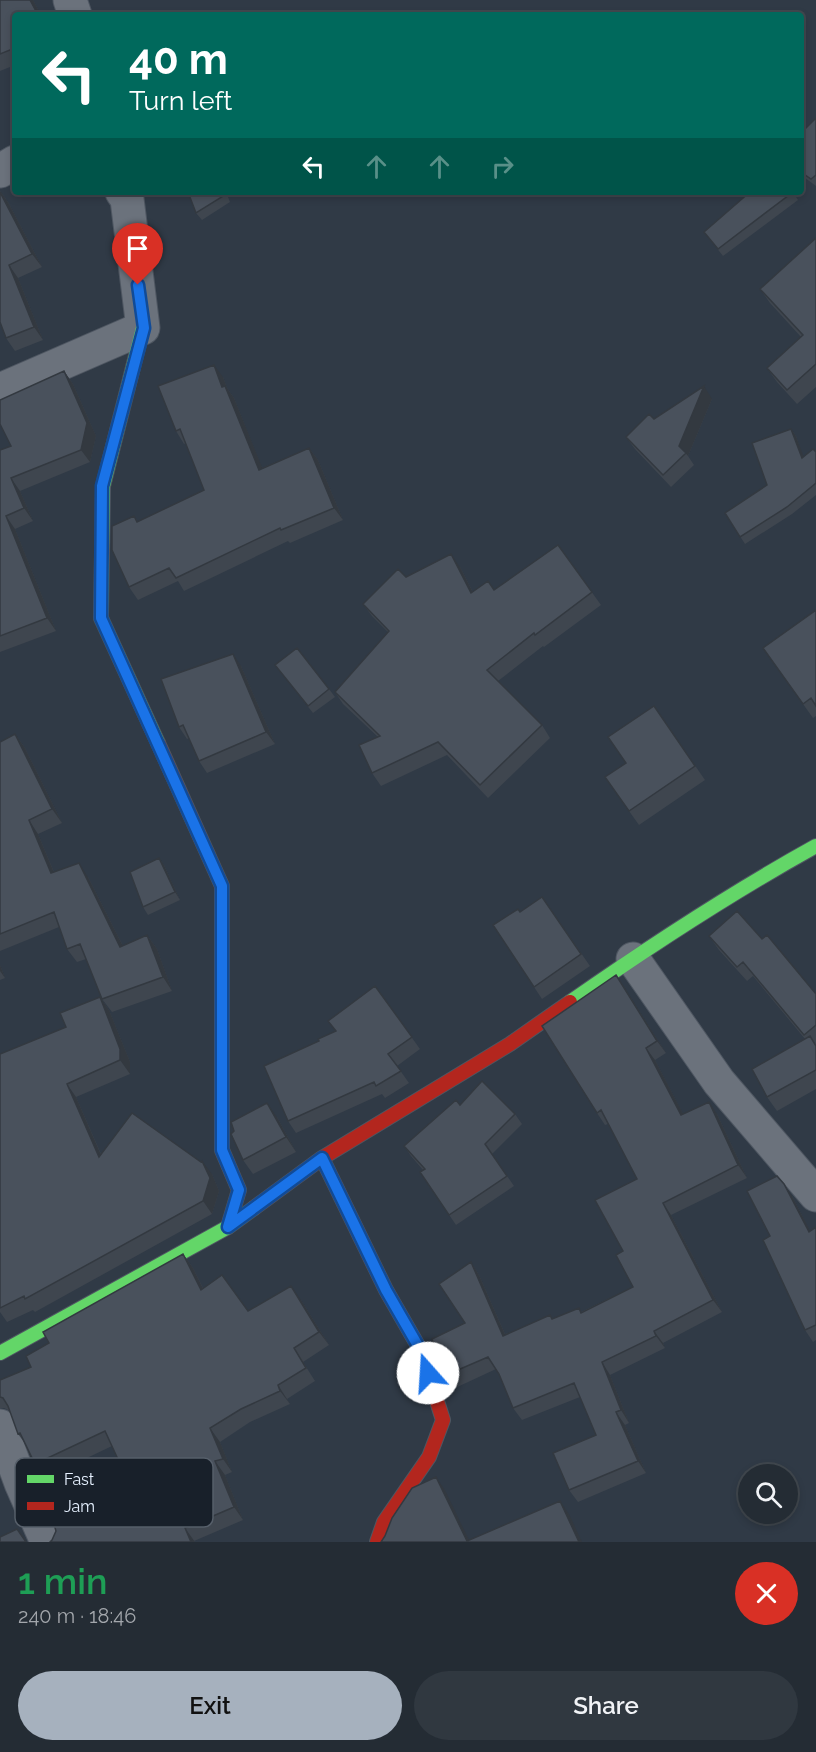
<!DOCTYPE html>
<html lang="en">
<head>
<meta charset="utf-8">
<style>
  :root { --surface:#242c34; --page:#303840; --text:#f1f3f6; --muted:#a3a7ac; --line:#41484f; --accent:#a6b1be }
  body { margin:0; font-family:Raleway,sans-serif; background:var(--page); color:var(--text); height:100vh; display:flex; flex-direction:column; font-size:22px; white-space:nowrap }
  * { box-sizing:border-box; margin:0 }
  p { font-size:20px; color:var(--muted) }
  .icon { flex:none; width:33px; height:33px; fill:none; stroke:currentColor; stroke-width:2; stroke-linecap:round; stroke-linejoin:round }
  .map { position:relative; height:1542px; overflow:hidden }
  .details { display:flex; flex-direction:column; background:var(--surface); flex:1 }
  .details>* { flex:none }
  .guide { position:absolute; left:12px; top:12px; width:792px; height:183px; border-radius:6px; box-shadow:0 3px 9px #0003,0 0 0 2px var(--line); background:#00695c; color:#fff; overflow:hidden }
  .buttons { position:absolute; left:738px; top:1464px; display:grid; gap:12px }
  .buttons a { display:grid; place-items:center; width:60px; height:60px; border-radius:50%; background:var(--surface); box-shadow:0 3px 9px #0003,0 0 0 2px var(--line); font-size:30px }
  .pin { position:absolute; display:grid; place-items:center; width:51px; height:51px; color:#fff; margin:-62px -26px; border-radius:50% 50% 50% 0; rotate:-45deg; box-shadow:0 0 6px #0007 }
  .pin .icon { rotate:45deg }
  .me { position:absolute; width:66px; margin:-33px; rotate:341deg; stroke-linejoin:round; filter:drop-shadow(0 0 4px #0008) }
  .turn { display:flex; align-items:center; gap:21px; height:126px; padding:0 18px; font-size:27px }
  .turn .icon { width:78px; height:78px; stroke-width:2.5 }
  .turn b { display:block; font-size:42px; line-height:51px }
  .lanes { display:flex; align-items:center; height:57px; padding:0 18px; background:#0003; justify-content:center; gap:30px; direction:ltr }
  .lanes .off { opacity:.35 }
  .round { display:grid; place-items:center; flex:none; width:63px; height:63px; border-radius:32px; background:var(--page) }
  .headline { display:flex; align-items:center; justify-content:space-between; height:102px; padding:0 18px }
  h1 { font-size:36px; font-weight:600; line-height:45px; color:#1e9e55 }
  .action { display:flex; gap:12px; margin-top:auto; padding:12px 18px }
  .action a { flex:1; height:69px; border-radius:36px; background:var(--accent); color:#111; font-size:24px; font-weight:600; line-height:69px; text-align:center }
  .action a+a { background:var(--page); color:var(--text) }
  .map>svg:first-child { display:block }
</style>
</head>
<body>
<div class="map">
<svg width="816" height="1542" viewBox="0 0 816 1542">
  <rect width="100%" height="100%" fill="#303a46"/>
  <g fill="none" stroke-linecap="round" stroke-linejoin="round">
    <defs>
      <path id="street" d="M70,0L75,15
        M0,171L15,162
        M0,390L143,328L127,199L122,192
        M633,959L719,1082L816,1195
        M0,1426L21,1483L47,1542"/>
      <path id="fast" d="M143,328L103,486L101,618L158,743
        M570,1002C650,946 731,893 816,846
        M0,1353L228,1227L254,1208"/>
      <path id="jam" d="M158,743L222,886V1150L239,1190L228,1227
        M322,1158L386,1290L421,1351L443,1420L429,1457L384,1522L377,1542
        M254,1208L322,1158L510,1044L570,1002"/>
    </defs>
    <!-- street casing -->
    <use href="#street" stroke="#4f5762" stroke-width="35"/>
    <!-- fast casing -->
    <use href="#fast" stroke="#4f5762" stroke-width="16"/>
    <!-- jam casing -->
    <use href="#jam" stroke="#4f5762" stroke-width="16"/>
    <!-- street -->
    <use href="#street" stroke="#6b727c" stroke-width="33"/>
    <!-- fast -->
    <use href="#fast" stroke="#63d668" stroke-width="14"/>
    <!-- jam -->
    <use href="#jam" stroke="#b3261e" stroke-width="14"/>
  </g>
  <!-- wall -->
  <path fill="#3f464f" d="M0,0H33L41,15H15V65L0,71Z
    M816,118V186L801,175V133Z
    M0,191L8,202L42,267L18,278L43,340L15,351L6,338Z
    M226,192L230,202L202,220L196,213Z
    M793,192L798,200L723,256L704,232Z
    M816,238V387L797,404L777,382L767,368L801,337L770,303L760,289Z
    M64,371L73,384L96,436L90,462L20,491L33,521L15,529L56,631L0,652V450L11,446Z
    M223,377L227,388L234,398L262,468L309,448L318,460L343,520L290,543L288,541L184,591L178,581L138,600L129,587L134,516L138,522L204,490L186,443L184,444L176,431Z
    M712,399L688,456L694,465L671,487L635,449L626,437L654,419Z
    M791,429L796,436L803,457L816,452V495L792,514L745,544L725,513L767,485Z
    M558,545L601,605L544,647L543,646L498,681L542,725L550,738L488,798L447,755L381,786L372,773L378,737L343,704L335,692L388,632L372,616L363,604L406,577L460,567L473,592L494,590Z
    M816,610V716L813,718L763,648Z
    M275,665L329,689L335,697L313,713Z
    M241,666L275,744L207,773L199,761L189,738L187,739L179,727Z
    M654,706L705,780L639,825L629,811Z
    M15,734L25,748L62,823L38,834L54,872L88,877L123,946L147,935L157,949L172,991L112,1012L102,999L86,959L77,962L67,949L59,927L0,951V742Z
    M159,858L164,865L180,900L148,915L143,907Z
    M542,897L590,966L542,999L534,987L520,912Z
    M709,936L762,939L816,994V1089L777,1111L767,1097L805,1039L753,976L747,981L719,950Z
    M0,965L5,978L0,980Z
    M375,986L420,1049L397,1066L409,1083L385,1098L382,1094L296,1133L288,1121L319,1041L335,1031Z
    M624,987L666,1053L655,1060L683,1114H717L747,1178L671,1215L722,1312L663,1343L665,1348L610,1375L629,1423L625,1425L646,1473L578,1502L569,1490L596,1435L580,1397L522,1420L513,1408L499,1374L496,1369L453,1389L444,1376L465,1323L471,1262L479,1275L505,1334L553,1319L581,1312L633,1287L623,1251L637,1179L608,1124L605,1125L597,1113Z
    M100,997L109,1010L130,1062V1074L76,1097L101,1154L212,1174L219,1191L212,1214L35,1312L33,1310L7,1322L0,1312V1054L66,1027Z
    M460,1105L515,1114L522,1124L492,1154L514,1186L456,1225L420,1172L423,1170L411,1156L404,1146Z
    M277,1117L296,1152L253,1174L243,1160Z
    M792,1196L810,1231L816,1227V1340L813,1342L805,1330L770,1236Z
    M183,1254L193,1268L203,1288L248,1311L301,1300L329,1345L303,1362L315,1381L287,1399L290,1404L250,1422L220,1442L232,1472L225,1475L243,1520L194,1541L195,1542H50L128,1481L112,1446L45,1478L35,1464L24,1442L18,1434L10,1411L4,1408H0V1380L31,1367L49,1343Z"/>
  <!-- shaded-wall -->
  <path fill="#333940" d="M30,0H33L41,15H38Z
    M0,191L8,202L42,267L32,254Z
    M9,265L18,278L43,340L34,327Z
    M214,365L223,377L227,388L234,398L268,482L259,470L222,387Z
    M64,371L73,384L96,436L90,462L81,450Z
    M704,386L712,399L688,456L679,446Z
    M791,429L796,436L807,466L802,458Z
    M309,448L318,460L343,520L334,508Z
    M11,478L20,491L33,521L24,508Z
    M6,516L15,529L56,631L47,618Z
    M451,554L460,567L480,606L471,593Z
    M233,654L241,666L275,744L266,732Z
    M15,734L25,748L62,823L52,809Z
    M29,820L38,834L60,887L51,873Z
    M159,858L164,865L180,900L175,892Z
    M79,863L88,877L130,960L120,947Z
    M147,935L157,949L172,991L163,977Z
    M0,965L5,978L0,971Z
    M616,975L624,987L666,1053L657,1041Z
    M100,997L109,1010L130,1062V1074L120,1060Z
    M646,1048L655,1060L690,1127L681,1115Z
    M67,1084L76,1097L108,1171L99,1157Z
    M709,1102L717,1114L747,1178L738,1165Z
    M267,1103L277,1117L296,1152L286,1137Z
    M202,1161L212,1174L219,1191L212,1214L203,1201Z
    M784,1184L792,1196L816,1242L809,1232Z
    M663,1203L671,1215L722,1312L713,1300Z
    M183,1254L193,1268L210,1303L201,1290Z
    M471,1262L479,1275L511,1348L503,1336Z
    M291,1286L301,1300L329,1345L319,1332Z
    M654,1331L663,1343L665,1348L656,1336Z
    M602,1362L610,1375L629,1423L621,1410Z
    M278,1385L287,1399L290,1404L280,1391Z
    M616,1412L625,1425L646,1473L638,1461Z
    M210,1428L220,1442L232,1472L223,1459Z
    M215,1461L225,1475L243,1520L234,1507Z
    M436,1477L445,1490L470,1542H467Z
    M560,1501L569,1514L582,1542H579Z
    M185,1528L195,1542H191Z"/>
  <!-- building -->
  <path fill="#49515c" stroke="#333940" stroke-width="1.5" d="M0,0H30L38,15H15V48L0,54Z
    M816,118V175L811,179L801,172V133Z
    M0,192L32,254L9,265L34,327L6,338L0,322Z
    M188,192H224L225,195L196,213Z
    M750,192H793L718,249L704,232Z
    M816,238V364L787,390L767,368L803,335L760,289Z
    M214,365L222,387L225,386L259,470L309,448L334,508L281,530L280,528L176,578L169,568L129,587L112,550V526L134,516L137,522L204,490L180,429L176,431L158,386Z
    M64,371L87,423L81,450L11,478L24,508L6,516L47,618L0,636V450L11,446L0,424V400Z
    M704,386L679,446L686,453L663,475L626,437L649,414L654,419Z
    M791,429L802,458L813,449L816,452V483L787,507L740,537L725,513L767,485L752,443Z
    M558,545L592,592L535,635L534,633L487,670L542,725L480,785L438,742L372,773L359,745L380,736L335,692L389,631L363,604L398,569L406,577L451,554L471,593L488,581L494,590Z
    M816,610V706L811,698L803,704L763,648Z
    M297,648L329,689L308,706L275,665Z
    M233,654L266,732L199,761L183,725L179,727L161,679Z
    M654,706L695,766L629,811L605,777L626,763L608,737Z
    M15,734L52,809L29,820L51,873L79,863L120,947L147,935L163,977L102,999L80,944L67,949L54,912L0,934V742Z
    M159,858L175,892L143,907L130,872Z
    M542,897L581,954L534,987L493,925L518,909L520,912Z
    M737,911L762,939L767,935L816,994V1025L804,1035L743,962L737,967L709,936Z
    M616,975L657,1041L646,1048L681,1115L709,1102L738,1165L663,1203L713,1300L654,1331L656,1336L602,1362L621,1410L616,1412L638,1461L569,1490L553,1453L596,1435L574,1383L513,1408L499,1374L488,1357L444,1376L432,1339L465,1323L439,1284L471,1262L503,1336L550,1315L552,1319L579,1308L581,1313L633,1287L616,1255L623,1251L595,1200L637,1179L601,1110L597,1113L542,1026Z
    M375,986L412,1037L388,1054L401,1071L376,1086L374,1082L288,1121L264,1066L319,1041L318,1039L336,1031L328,1021Z
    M100,997L120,1049V1060L67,1084L99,1157L132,1113L201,1162L202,1161L210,1178L203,1201L25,1299L24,1296L0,1308V1054L66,1027L60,1013Z
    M810,1036L816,1046V1070L767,1097L752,1069Z
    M482,1081L515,1114L485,1144L507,1176L449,1215L420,1172L425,1169L404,1146L456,1100L460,1105Z
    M267,1103L286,1137L243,1160L231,1134L234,1131L231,1122Z
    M777,1176L784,1184L809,1232L816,1227V1325L805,1330L763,1240L770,1236L747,1191Z
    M183,1254L201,1290L222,1275L248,1311L291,1286L319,1332L294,1348L306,1368L278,1385L280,1391L241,1409L210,1428L223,1459L215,1461L234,1507L185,1528L191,1542H50L52,1540L56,1531L51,1514L128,1481L105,1431L35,1464L20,1433L18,1434L8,1406L3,1398L0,1397V1380L31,1367L26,1356L49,1343L43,1332Z
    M436,1477L467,1541L560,1501L579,1542H381L385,1536L392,1518L412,1488Z
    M17,1529L26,1542H0V1537Z"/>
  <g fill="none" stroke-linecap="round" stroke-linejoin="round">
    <defs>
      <path id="route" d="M138,285L144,328L102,486L101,618L222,886V1150L239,1190L228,1227L322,1158L386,1290L421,1351L428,1373"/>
    </defs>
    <!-- route casing -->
    <use href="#route" stroke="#114b97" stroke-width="15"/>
    <!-- route -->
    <use href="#route" stroke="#1a73e8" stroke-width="10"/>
  </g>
  <!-- legend -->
  <rect x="15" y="1458" width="198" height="69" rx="9" fill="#18202a" stroke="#565f6a" stroke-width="1.5"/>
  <rect x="27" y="1475" width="27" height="8" fill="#63d668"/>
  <rect x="27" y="1502" width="27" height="8" fill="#b3261e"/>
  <g font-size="16" fill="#e6f1ff">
    <text x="64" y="1485">Fast</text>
    <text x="64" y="1512">Jam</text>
  </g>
</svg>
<div class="buttons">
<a><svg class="icon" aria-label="search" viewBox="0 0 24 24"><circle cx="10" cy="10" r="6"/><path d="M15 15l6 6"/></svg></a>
</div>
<div class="pin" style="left:138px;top:285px;background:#d93025"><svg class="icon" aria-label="arrive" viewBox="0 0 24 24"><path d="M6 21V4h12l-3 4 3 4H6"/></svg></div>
<svg class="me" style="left:428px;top:1373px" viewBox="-20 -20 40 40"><circle r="19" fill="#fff"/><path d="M0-13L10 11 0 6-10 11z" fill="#1a73e8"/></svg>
<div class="guide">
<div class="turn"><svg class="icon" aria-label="left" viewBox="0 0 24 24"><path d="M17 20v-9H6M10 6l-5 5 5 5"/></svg><div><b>40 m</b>Turn left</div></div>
<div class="lanes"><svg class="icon" aria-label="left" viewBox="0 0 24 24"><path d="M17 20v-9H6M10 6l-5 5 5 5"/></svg><svg class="icon off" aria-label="ahead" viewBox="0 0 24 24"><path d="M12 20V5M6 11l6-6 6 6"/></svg><svg class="icon off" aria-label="ahead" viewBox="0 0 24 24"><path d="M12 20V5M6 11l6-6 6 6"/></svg><svg class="icon off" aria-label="right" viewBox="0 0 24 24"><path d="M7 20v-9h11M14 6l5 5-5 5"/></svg></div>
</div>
</div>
<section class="details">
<div class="headline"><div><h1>1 min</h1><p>240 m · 18:46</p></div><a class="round" style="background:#d93025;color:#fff"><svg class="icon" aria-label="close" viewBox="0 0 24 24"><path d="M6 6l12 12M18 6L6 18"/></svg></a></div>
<div class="action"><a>Exit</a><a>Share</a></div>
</section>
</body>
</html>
